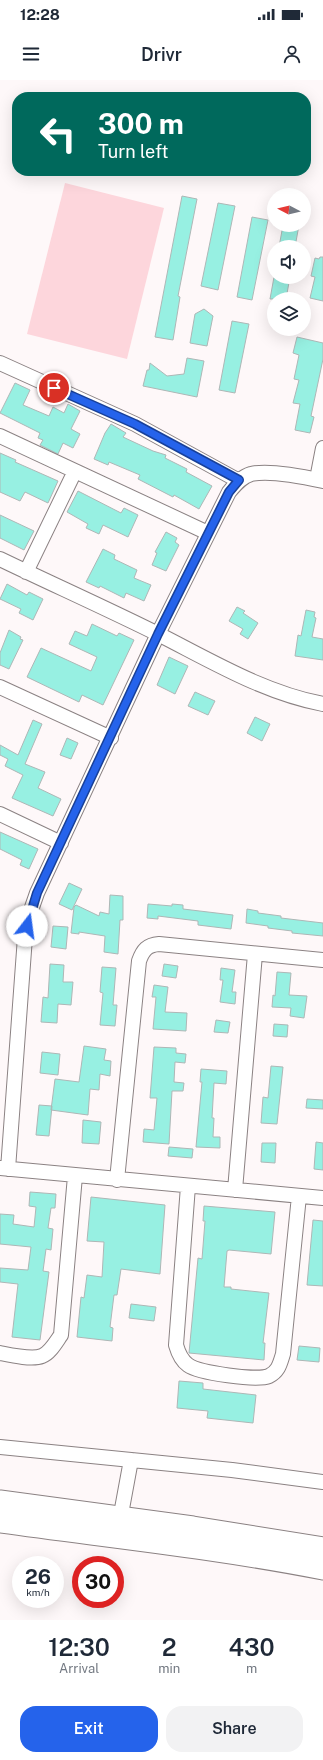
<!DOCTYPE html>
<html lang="en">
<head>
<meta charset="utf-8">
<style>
  :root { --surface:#fff; --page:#f2f2f3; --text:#1f2937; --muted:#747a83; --accent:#2563eb }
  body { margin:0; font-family:"Public Sans",sans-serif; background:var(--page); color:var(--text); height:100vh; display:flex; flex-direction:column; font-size:15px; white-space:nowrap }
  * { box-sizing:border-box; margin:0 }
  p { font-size:13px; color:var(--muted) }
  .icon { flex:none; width:22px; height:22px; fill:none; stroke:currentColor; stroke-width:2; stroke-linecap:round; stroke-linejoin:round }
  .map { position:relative; height:1540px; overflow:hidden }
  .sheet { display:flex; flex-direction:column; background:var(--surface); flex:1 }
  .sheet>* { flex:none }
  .top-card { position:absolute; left:12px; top:12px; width:299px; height:84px; border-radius:16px; box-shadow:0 4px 16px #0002; background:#00695c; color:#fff; overflow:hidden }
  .needle { width:26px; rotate:277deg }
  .fabs { position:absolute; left:267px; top:108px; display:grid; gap:8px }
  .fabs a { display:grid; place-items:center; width:44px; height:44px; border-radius:50%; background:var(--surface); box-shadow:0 4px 16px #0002; font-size:20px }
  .speed { position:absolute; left:12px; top:1476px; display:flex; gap:8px; font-size:20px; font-weight:700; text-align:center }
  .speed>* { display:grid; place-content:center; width:52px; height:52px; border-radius:50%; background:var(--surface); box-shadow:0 4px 16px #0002; line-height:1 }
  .speed small { font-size:10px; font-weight:400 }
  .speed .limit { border:6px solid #d22; background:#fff; color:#111 }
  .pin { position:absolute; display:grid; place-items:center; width:34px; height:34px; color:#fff; margin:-17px; border:2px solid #fff; border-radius:50%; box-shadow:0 1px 4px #0007 }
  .me { position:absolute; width:44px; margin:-22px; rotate:15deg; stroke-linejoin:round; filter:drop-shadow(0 0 3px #0008) }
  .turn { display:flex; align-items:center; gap:14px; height:84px; padding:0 20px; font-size:18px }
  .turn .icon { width:52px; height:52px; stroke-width:2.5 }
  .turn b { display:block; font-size:28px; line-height:34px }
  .eta { display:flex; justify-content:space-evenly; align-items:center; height:68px; text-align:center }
  .eta b { font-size:24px; font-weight:600; line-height:28px }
  .cta { display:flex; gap:8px; margin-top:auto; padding:8px 20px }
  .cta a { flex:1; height:46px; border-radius:16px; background:var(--accent); color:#fff; font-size:16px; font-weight:600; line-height:46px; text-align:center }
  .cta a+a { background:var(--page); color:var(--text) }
  .status { display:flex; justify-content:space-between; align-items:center; height:28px; padding:0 20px; background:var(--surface); direction:ltr }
  .status svg { height:11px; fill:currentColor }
  header { display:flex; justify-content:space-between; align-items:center; height:52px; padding:0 20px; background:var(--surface); font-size:18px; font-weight:600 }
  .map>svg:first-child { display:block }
</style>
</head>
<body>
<div class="status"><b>12:28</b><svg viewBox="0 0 49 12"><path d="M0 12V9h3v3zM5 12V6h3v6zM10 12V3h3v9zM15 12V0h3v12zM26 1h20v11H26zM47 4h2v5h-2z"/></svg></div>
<header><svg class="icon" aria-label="menu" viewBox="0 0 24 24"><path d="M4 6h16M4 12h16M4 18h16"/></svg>Drivr<svg class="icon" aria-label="person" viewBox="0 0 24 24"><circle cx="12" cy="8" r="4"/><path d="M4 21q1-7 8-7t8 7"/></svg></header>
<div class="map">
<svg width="323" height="1540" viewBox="0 0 323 1540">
  <rect width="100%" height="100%" fill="#fef8f9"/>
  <!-- green -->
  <path fill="#fdd6dc" d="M65,103L164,128L127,279L27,254Z"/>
  <!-- building -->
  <path fill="#97f0e2" stroke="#aeb7b6" d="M182,116L197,119L178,216L180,217L173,260L155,257Z
    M218,123L235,126L218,210L201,206Z
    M252,137L268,140L252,220L237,217Z
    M283,145H299L295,167H279Z
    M320,177H323V221L310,218L315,197L311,196L315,178L319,179Z
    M274,197H290L286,219H270Z
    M204,229L213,236L207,266L190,263L195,234Z
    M232,241L249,244L235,313L219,310Z
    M297,257L323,263V279L311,336L314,337L310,353L295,350L300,324L293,323L299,300L294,299L299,275L293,273Z
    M187,278L204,281L197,317L143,306L147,290H149L150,283L167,296L184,294Z
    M15,303L30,310L23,325L49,336L53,327L64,333L68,324L80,331L71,349L80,354L73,368L63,363L58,374L40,365L43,360L38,358L40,353L0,333Z
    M111,344L126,353L123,357L153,371L166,375L165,378L187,389L186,392L212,406L199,429L174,415L173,417L138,399L140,395L109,382L108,385L94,379L105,353Z
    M0,373L16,380L15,382L58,401L48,423L25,412L20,421L0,412Z
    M78,411L121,433L124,428L138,435L128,457L103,445L99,454L86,448L88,444L67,432Z
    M0,435L34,451L24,470L0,458Z
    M166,452L177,458L175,462L179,465L166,491L152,485L157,473L155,472Z
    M103,469L115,475L114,479L137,490L134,498L151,505L144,521L126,513L124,518L100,506L99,508L86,502Z
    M7,504L27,515L29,512L43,519L33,540L19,533L21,529L0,519Z
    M237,527L245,531L243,533L258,543L248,559L240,554L243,549L229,541Z
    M306,530L315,532L314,537L316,538L312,557L323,559V580L295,576L298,555L301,556Z
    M92,544L117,556L119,553L134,560L103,625L82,615L79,622L27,597L41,568L91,591L97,577L69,564L75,551L87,556Z
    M9,550L21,557L20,559L23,560L9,589L0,585V573Z
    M169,577L188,586L175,614L157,605Z
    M195,612L215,621L208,635L188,626Z
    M255,637L270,644L262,661L247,653Z
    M33,640L42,644L25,684L45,692L38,708L61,719L53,736L12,718L23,695L5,686L8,679L0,675V665L18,675Z
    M67,658L78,663L71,679L60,675Z
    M0,752L38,769L29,789L20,785L22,780L0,769Z
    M69,803L82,809L72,830L59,824Z
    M110,815L123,816V840H120L118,874L104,872L105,856L79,852V854L71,853L74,827L76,825L99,836L100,832L109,834Z
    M148,824L172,826V824L183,825V829L233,835L231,849L198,845V841L158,836V839L147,838Z
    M247,829L258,831V833L281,836V838L323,843V856L292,853V851L268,848V846L246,843Z
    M53,846L68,847L66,869L51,867Z
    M50,884L64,885L63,902H73L71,925L58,924L57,943L41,942L43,917L48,918Z
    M164,884L178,886L176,898L162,896Z
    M102,887L116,888L113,925H117L115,946L100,945L103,913L100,912Z
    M221,888L235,890L232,912H236L235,924L220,922L223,900H220Z
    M277,892L291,893L289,915L307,916L304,938L290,936L291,928L272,927L273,915L275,916Z
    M154,905L168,907L165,932L187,933L186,951L153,949L156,917H152Z
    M216,940L230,942L228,953L214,952Z
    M274,944L288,945L287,957L273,956Z
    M84,966L106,969L104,980L111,981L110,996L100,994L99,1010L90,1009L88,1035L51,1030L55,999L79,1002Z
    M154,967L176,968V973L186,974L185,983L175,982L174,1002L184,1003L183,1011H172L169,1064L143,1062L144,1049L154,1050L157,1018H150Z
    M42,972L60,974L58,995L40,993Z
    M271,986L283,987L277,1044L261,1043L263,1017L268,1018Z
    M201,989L227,991L226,1004L214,1003L212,1038H214L213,1057H220V1068L196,1067L202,1002H200Z
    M307,1019L323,1020V1029L306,1028Z
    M39,1025L52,1026L49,1056L36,1055Z
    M83,1040L101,1042L99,1064L82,1063Z
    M316,1062L323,1063V1090L314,1089Z
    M262,1063H276L275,1083L261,1082Z
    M169,1067L193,1069L192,1078L168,1076Z
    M30,1112L56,1114L55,1128H51L48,1148L53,1149L51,1170L46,1169L43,1191L49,1192L40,1260L12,1257L18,1204L0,1202V1188L28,1190L31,1167L0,1164V1134L14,1135L13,1144L34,1147L36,1127L29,1126Z
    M91,1117L165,1125L160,1194L121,1189L117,1215H114L110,1247L113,1248L112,1261L77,1257L81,1217L84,1218L87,1195L102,1197L104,1162L87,1161Z
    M204,1126L275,1132L271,1174L229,1170L227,1171L224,1207H231V1209L269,1213L263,1263H265L264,1280L189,1273L198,1178L202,1179L205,1141H203Z
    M313,1140L323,1141V1206L307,1205Z
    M131,1224L156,1227L154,1241L129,1238Z
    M299,1266L320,1268L319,1282L297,1280Z
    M179,1301L203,1303V1309L256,1315L253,1343L207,1338L208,1331L177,1328Z"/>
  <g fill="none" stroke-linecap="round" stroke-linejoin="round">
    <defs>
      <path id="minor" d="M0,283L135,344L239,401
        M0,356L208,453
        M317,399L323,368
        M0,479C54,505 108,529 162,556C213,582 265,613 323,624
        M26,492L75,391
        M0,607L111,658
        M0,734L61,763
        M0,1088L323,1118
        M8,1089L25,857L29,836L37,813L158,554L229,412C235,405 241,397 251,394C268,390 305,397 323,401
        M117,1100L139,881C143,870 147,865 159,864L323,880
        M188,1106L176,1265C178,1272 181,1280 188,1285C199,1293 257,1301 269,1296C279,1291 280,1283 283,1274L299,1116
        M235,1110L255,874
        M0,1273C10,1275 32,1280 42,1276C50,1273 56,1262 61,1255L75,1096
        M0,1367L232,1390L323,1402
        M119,1445L131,1380"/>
      <path id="highway" d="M0,1421L193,1447L323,1468
        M0,1442C108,1457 216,1468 323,1489"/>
    </defs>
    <!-- minor casing -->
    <use href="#minor" stroke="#8b8283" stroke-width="16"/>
    <!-- highway casing -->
    <use href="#highway" stroke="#8b8283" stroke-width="23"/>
    <!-- minor -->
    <use href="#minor" stroke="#fff" stroke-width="14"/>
    <!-- highway -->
    <use href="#highway" stroke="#fff" stroke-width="21"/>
  </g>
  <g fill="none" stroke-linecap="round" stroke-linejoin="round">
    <defs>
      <path id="route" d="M27,846L37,813L158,554L229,412L239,400L135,344L54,308"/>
    </defs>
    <!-- route casing -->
    <use href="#route" stroke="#184099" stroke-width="10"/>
    <!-- route -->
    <use href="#route" stroke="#2563eb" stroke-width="7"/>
  </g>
</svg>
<div class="fabs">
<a><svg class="needle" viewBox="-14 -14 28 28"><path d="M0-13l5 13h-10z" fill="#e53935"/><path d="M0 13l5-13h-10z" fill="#747a83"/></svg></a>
<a><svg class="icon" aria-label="sound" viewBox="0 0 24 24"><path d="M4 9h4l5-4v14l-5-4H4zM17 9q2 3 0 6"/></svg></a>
<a><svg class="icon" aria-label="layers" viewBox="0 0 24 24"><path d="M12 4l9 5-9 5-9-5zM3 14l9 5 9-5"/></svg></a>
</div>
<div class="speed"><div>26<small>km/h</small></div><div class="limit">30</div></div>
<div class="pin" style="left:54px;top:308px;background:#d93025"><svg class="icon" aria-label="arrive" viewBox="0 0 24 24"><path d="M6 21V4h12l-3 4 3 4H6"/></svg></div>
<svg class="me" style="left:27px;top:846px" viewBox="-20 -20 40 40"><circle r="19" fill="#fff"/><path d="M0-13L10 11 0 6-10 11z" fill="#2563eb"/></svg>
<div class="top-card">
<div class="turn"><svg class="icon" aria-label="left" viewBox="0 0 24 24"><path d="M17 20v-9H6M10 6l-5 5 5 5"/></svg><div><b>300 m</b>Turn left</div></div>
</div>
</div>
<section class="sheet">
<div class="eta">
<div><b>12:30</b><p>Arrival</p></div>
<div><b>2</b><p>min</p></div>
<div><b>430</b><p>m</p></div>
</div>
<div class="cta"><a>Exit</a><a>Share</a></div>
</section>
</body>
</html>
